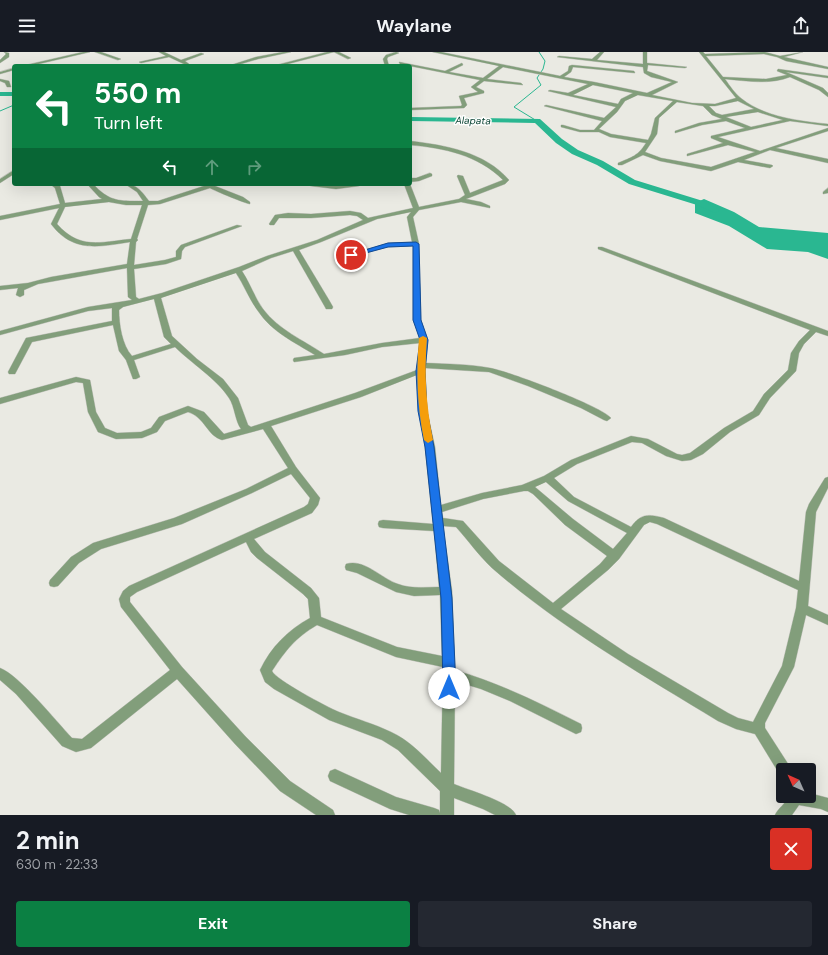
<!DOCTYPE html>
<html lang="en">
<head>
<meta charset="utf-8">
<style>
  :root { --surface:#171b24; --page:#242831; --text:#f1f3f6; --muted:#9ea1a6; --accent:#0b8043 }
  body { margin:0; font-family:"DM Sans",sans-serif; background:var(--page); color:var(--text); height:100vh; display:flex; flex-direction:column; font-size:15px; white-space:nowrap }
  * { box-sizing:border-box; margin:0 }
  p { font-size:13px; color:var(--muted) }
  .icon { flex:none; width:22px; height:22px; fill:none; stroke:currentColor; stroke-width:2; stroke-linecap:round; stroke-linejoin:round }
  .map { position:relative; height:763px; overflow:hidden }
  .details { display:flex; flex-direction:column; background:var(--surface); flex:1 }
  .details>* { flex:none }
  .hud { position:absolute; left:12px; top:12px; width:400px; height:122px; border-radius:4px; box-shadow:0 4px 16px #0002; background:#0b8043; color:#fff; overflow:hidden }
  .needle { width:26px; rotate:315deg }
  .controls { position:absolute; left:776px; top:711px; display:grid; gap:8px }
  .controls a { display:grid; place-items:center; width:40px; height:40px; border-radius:4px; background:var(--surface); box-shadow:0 4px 16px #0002; font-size:20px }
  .pin { position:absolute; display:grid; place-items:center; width:34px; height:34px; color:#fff; margin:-17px; border:2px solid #fff; border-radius:50%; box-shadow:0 1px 4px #0007 }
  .me { position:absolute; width:44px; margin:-22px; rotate:0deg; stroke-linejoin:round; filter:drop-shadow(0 0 3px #0008) }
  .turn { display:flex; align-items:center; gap:14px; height:84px; padding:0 16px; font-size:18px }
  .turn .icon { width:52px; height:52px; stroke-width:2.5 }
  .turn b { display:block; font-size:28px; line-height:34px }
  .lanes { display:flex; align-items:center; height:38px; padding:0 16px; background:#0003; justify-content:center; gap:20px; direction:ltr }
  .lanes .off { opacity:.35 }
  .round { display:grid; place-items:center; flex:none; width:42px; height:42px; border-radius:4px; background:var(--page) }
  .summary { display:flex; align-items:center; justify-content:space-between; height:68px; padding:0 16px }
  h1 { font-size:24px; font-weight:700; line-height:30px }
  .cta { display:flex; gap:8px; margin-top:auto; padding:8px 16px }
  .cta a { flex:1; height:46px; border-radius:4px; background:var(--accent); color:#fff; font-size:16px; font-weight:700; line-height:46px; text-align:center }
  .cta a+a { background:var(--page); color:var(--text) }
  header { display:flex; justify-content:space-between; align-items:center; height:52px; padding:0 16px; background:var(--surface); font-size:18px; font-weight:700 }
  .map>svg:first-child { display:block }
</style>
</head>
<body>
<header><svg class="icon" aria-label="menu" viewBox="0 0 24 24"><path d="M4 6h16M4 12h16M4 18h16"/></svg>Waylane<svg class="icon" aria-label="share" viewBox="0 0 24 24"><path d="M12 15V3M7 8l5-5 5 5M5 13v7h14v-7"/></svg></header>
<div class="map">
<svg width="828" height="763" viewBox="0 0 828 763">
  <rect width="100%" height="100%" fill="#eaeae3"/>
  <!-- water -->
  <path fill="#2ab791" d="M704,147L734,160L759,175L828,181V207L808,200L767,197L729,174L695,161V151Z"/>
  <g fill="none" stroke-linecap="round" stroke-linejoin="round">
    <!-- stream -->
    <path stroke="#2ab791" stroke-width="1" d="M0,59L14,53
      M537,69L514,55L541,33L537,26L543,17L545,9L539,0"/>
    <!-- river -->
    <path fill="#2ab791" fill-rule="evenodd" d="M0,40H14V44H0Z
      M410,65L540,67L562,87L578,98L603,109L635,128L703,149L720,158L715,161L697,153L629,132L597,113L572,102L556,91L535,71L410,69Z"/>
    <defs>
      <path id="minor" d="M4,0L9,1V5L0,11V8L6,2Z
        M83,0H90L30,14H22Z
        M95,0H101L121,7L118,8Z
        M159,0H164L181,8L201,1L204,2L185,9L189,12L186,14H180L184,12L169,5L141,11L139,10L166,4Z
        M283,0H291L258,7L234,14H228L256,5Z
        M327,0H334L280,14H273Z
        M334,0H339L351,6L348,7Z
        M396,0L399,1L388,5L387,7L389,14H385L383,7L386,3Z
        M433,0H441L560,24L568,19L569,14L572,13L634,19L635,21L573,15L571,20L564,25L594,30L647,41L672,30L651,25L644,21L643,15L557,5L559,4L592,7L600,0H604L597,8L643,12V0H647V11L687,15L685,16L648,13L647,19L678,30L652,43L692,51L715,52L736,46L699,0H703L705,2L765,0L780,4L803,0L784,5L828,15V17L786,9L777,5L764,2L706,4L723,25L766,27L787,23L777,19L778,17L828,24V26L786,20L823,36L828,41V45L819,38L790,25C770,33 747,29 725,27C730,34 735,42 742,47C765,65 799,69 828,72V74L790,69L718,85L760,99L828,76V79L776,96L828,107V111L770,98L744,108L772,113L773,114L770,116L738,110L711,119L660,109L643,103L622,113H618V111C632,105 638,104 646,91L610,85L599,80H580L561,75V73H563L580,78H594L602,69L544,54L546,53L604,66L616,55L548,39L550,38L568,41L588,32L503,15L487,27L521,31L523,33L484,29L476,35L484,39V41L464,46L467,53L464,56L410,58V56L461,54L462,53L459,44L478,40L471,35L480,28L400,12L399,10L445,19L462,11L463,13L449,20L483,26L499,14ZM593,33L633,41L621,47L618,52L573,43ZM638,43L673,49L655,66L651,82L648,88L611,82L599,77L617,60L625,49ZM738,49L754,57L722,63L716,61L709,54H715ZM677,50L703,54L712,63L722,67L699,71L675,79V81L702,73L726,69L745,76L711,84V86L723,91L687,102V104L728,93L755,100L711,115L661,106L645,100L657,82L659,66ZM758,60L783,68L751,75L726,65Z
        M14,16V18L0,22V20Z
        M0,27L9,29L11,35H7L5,31L0,29Z
        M410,89C445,93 485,100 509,128L505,132L466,147L481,150L490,154V156L461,150L419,158L413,165L419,192L421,268L428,288L426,311C447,312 469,312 490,316C508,319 601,354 611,366L607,369L604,368L581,356L528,334L489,320L425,316L427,359L435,395L441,453L482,441L522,433L544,424L571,408L631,384L648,387L677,402L682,403L690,401L724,376L753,359L764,342L788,318L791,301L799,289L810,278L598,197V195H602L828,279V284L816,280L804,292L799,301L796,319L770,346L759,363L730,380L703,402L691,408L682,409L666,404L642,391L632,390L577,412L554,426L574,445L631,475C641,461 649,462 664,466L799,529L806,460L809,452L825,426L828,425V436L816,460L808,554L828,563V573L806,563L794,615L765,671V676L792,718H783V724L780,723L755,682L736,677L718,669C641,622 561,576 492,516C479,504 468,488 456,475L443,474L452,539L455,618C499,631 540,651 581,672L582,676L581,680L576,682L510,649L481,637L455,629L454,732C468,738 511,750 516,763H495L483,757L454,746V763H409L390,757L330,729L328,724L330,719L335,717L396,745L434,756L439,758L440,761V739L398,698L382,688L329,668L274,637L265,630L260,618C271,595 288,578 310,566L308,547L303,542L257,506L251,500L246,490L137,540L130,545V550L182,615L245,684L290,729L333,758L335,763H316L280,739L235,692L177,627L91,696L76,700L62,694L16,642L0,628V616C19,623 56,669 72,686L82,687L170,618L121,555L119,547L123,539L129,534L304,455L308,452L310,446L291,422L252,441L182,472L101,497L79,511L58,534L54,535L50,534L49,531L50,528L71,505L93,491L174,466L246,437L288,416L263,377L222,388C207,384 205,365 188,360L165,369L157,380L142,386L116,387L98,380L88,360L83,331L76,330L0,352V346L76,325L90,328L96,360L105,376L117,381L141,380L151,376L159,365L188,354L204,360L224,382L241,377C235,369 235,355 229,346C217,327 191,311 175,295L134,308L140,325L136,327H133L126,308L119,299L113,273L32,290L15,322H9L8,320L26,286L112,269V256L88,259L0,283V279L88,255L132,248L128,245L127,216L38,232L24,238V243L20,245L16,243L18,236L0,238V234L28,231L51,225L127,212L130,190C98,195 73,201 51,172L59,156L0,168V164L60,152L55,136L50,132H57L60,134L65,151L102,147L99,145L87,132H93C110,150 119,149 143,149L137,140L125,132C137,132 142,140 149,149H158L210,132H219L215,134L243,145L250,150V152C247,152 215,139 210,136L160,152L148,153L137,187L138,188L136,190L134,213L165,208L176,205V199L181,193L237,173L242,174L185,195L182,199L181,207L166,212L134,217L136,245L139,247L162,241L239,215L267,204L317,188L363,168L357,164L350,163L311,166H279L274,173H270L269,172L275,163L288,161L311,162L350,159L361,161L368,166L413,156L404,132H410L419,155L459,147L465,143L457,124L458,123L463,124L470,141L503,128C478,103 444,96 410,93ZM109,150L126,153H142L131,187C100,190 80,198 57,172L65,155ZM411,160L407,165L412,190L388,191L348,203L351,205L388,195L413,194V268L420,286L382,291L324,302C303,288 279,278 263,257C255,246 250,231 242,219L271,206L293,199L325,255L326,257H332L333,255L329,248L299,198L321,190L377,167ZM236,221C244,233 249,247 258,259C272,280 294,290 315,303L294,306L293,308L294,310L345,303L382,295L420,291L417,318L355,341L251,375L248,373L238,346L223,327L197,307L172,284L161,246ZM154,247L164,285L171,292L132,304C122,293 119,272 119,258L123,255ZM417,323L419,359L425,395L433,472L383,468L379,469L378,472L379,475L383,476L434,479L439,535C426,535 411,537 398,532C382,527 364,506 346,512L345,515L346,518L357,521L396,540L414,544L440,543L442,604L397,595L321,565L319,546L311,536L265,500L254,487L312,461L318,453L320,446L296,415L271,374L361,345ZM546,430L568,449L627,481L613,497L573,467L535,435ZM524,439H528L533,442L565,473L607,504L600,512L553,551L499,509L463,469L443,466L442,460L483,447ZM650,470L657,472L798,538L796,556L782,614L753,670L738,666L728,661L628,602L561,557L608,518L619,507L644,473ZM317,573L396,605L443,615L441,721C425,706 411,689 391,680C375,672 356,667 339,660C327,655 276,628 272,619C286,598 295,586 317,573Z
        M14,118V122L0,131V127Z
        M430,121L432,122V124L419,129L410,130V126H416Z
        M308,132L336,133L362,132L359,134L336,137L311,134Z
        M828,136V141L823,142V140Z
        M809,741L828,746V760L821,757L799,753L792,763H775C778,756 786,752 788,744H809Z"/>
    </defs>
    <!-- minor casing -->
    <use href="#minor" stroke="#c7c7c1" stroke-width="1"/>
    <!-- minor -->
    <use href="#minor" fill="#829e7b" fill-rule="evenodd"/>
  </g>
  <!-- route -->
  <path fill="#1a73e8" stroke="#114b97" d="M416,190L419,192L421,268L428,288L425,319L427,359L434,395L452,546L456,636L454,640L449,642L445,640L443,636L441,546L425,395L418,359L416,319L420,288L413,268V194L388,195L351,205L348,203L388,191Z"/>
  <!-- slow -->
  <path fill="#f59e0b" d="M423,284L427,286C424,322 426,353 433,388L428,391L424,388C417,353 416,322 419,286Z"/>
  <g text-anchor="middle" stroke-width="3" stroke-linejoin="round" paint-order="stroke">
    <!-- far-water labels -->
    <g font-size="10" font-style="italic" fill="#0d4636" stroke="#fffffe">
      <text transform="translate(473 68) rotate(1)" y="4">Alapata</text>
    </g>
  </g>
</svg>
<div class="controls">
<a><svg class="needle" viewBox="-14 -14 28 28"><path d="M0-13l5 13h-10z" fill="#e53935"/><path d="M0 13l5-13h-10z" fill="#9ea1a6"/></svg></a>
</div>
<div class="pin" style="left:351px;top:203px;background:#d93025"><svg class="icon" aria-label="arrive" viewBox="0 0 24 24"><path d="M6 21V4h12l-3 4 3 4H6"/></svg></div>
<svg class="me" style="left:449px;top:636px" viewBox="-20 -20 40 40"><circle r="19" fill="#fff"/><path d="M0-13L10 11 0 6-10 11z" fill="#1a73e8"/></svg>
<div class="hud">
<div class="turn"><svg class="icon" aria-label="left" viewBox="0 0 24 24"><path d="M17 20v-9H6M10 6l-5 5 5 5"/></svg><div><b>550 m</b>Turn left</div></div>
<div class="lanes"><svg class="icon" aria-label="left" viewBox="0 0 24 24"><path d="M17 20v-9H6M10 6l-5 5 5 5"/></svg><svg class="icon off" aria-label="ahead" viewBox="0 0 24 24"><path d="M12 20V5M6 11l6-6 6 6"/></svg><svg class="icon off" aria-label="right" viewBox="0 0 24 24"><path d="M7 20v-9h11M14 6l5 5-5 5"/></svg></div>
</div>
</div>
<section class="details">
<div class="summary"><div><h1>2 min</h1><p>630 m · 22:33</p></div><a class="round" style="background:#d93025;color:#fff"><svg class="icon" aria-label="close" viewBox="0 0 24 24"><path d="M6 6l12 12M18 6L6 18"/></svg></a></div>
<div class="cta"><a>Exit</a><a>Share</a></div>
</section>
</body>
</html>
